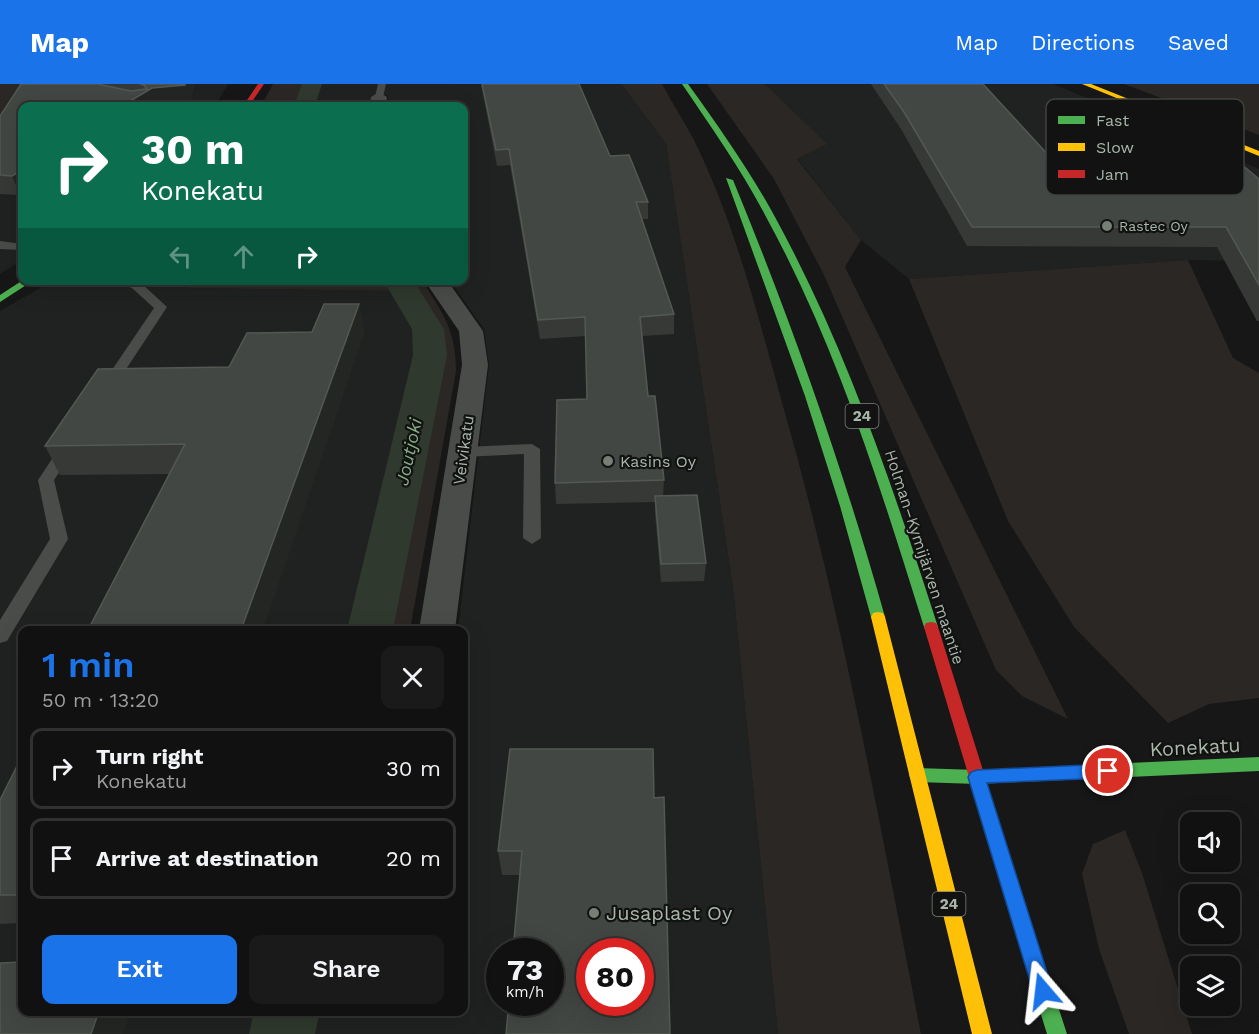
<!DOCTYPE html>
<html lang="en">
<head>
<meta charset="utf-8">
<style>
  :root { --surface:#101110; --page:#191a19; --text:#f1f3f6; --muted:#9c9d9f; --line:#303130; --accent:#1a73e8 }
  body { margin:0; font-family:"Work Sans",sans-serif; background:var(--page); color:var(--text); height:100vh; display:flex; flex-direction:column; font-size:22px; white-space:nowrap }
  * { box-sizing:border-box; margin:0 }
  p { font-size:20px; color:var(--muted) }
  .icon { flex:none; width:33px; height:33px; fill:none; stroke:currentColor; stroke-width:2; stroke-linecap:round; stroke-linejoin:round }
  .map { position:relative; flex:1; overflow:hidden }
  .side { position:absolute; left:18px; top:542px; width:450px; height:390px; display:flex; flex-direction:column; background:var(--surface); border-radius:12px; box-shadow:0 6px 24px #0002,0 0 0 2px var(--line) }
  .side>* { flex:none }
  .guide { position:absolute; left:18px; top:18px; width:450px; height:183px; border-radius:12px; box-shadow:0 6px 24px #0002,0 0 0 2px var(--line); background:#0b6e4f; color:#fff; overflow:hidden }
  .fabs { position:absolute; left:1180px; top:728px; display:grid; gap:12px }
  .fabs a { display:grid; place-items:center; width:60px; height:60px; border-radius:12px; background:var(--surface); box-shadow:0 6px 24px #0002,0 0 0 2px var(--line); font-size:30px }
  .speed { position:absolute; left:486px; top:854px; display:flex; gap:12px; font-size:30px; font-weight:700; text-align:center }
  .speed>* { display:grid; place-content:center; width:78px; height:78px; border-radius:50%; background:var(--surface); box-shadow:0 6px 24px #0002,0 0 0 2px var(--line); line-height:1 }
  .speed small { font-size:15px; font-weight:400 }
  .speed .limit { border:9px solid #d22; background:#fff; color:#111 }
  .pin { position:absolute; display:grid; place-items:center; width:51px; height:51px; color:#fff; margin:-26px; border:3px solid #fff; border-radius:50%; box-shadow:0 2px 6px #0007 }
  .me { position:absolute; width:66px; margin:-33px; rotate:343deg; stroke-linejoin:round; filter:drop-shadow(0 0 4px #0008) }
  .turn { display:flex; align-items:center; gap:21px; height:126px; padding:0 24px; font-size:27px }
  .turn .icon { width:78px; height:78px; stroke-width:2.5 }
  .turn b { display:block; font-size:42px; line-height:51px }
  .lanes { display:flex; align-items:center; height:57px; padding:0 24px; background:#0003; justify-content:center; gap:30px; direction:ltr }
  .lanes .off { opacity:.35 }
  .round { display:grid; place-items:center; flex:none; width:63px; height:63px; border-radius:12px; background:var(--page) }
  .head { display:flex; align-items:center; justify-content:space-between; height:102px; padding:0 24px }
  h1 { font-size:36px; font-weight:600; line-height:45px; color:var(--accent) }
  .primary-button { display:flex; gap:12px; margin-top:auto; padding:12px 24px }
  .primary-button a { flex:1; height:69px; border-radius:12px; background:var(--accent); color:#fff; font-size:24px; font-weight:600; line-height:69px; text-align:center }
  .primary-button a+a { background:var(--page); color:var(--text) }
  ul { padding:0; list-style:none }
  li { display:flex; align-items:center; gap:18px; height:81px; margin:0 12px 9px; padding:0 12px; border:3px solid var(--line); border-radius:12px }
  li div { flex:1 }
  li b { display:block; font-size:22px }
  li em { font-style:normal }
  header { display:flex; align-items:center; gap:36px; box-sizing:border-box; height:84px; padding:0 30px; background:var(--accent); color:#fff }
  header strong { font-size:28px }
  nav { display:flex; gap:33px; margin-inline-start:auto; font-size:21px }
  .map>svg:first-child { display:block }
</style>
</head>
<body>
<header>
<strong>Map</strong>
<nav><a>Map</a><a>Directions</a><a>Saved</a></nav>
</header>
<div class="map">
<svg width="1259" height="950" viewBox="0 0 1259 950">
  <rect width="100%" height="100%" fill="#161716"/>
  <!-- built -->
  <path fill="#202221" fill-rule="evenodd" d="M30,0H228L215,22H22V176L0,190V37Z
    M317,0H621L666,60L733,504L778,950H297L302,927H464V546H458L489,281L484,245L450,197L464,196V22H387L388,11L372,12L369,22H312ZM500,867H550V918H500ZM590,867H640V918H590Z
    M765,0H1053L1259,85V177L1188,176L909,195L861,156L797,74L826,60Z
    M158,196L191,204L395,207L421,245L422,273L360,546H22V927H275L270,950H0V227L52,197Z"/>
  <!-- green -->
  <path fill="#2b2724" d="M0,0H30L0,37Z
    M273,0H303L296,22H261Z
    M621,0H662C672,19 684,37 694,56C734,137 757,228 781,315C841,523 879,737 921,950H778L733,504L666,60Z
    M707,0H765L827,60L797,75L861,156L845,183L1068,635L1022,612L996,586L824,191L774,95Z
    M1124,0H1259V51Z
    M1188,176L1233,274L1259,289V614L1209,620L1168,639L1074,543L1008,437L909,195Z
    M389,197L395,207L191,204L158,197Z
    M404,197H422C443,229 456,246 456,287L410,546H386L437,273L434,243Z
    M1125,746L1142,789L1192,950H1129L1099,865L1082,790L1093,760Z"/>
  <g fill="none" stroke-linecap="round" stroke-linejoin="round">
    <!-- canal -->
    <path fill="#2f392d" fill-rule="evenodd" d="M302,0H322L315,22H294Z
      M383,196H413L444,245L447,271L393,546H347L413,271L412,245Z
      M254,927H320L315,950H249Z"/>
    <!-- lane -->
    <path fill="#494c49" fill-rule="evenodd" d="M378,0H386L383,13L379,16L375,13Z
      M228,19H247L251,22H224Z
      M0,157L22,160V166L0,165Z
      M108,196L140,198L167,223L111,308L106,309L99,305L154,224L132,204Z
      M68,358L76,363L54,396L68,455L7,557L0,559V536L50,455L38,396L62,360Z
      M532,360L540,365L541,454L532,460L523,454L524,370L463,373L455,368L463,363Z"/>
    <!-- street -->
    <path fill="#494c49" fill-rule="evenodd" d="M379,8L387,13L386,22H370L371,13Z
      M424,196H447L483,247L488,281L455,546H419L462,281L459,247Z"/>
    <!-- fast -->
    <path fill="#4caf50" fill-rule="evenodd" d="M682,0H688C719,43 750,87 775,133C846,263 893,403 938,543L936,547H926L924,543C880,402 836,260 765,131C741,85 711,43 682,0Z
      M726,94L733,96C792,239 843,384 885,533L883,537H873L871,533L840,422L805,312Z
      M23,196H34L0,218V211Z
      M1259,673V687L977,700L917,698L911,696L909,691L911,686L917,684L977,686Z
      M1020,824L1027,827L1029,833L1067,950H1047L1011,833L1013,827Z"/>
    <!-- slow -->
    <path fill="#ffc107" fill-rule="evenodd" d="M1082,0H1091L1259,67V72Z
      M878,528L883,529L885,533L992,950H972L871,533L873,529Z"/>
    <!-- jam -->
    <path fill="#c62828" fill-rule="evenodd" d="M258,0H264L249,22H243Z
      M931,538L936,539L938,543L1029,833L1027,839L1020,842L1013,839L1011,833L924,543L926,539Z"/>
  </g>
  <!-- wall -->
  <path fill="#373937" d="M21,0H194L190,18L157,21L22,22V110L20,111L0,110V32Z
    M481,0H579L610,72L648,118V135H642L674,230V250L642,252L648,312L664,396L663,412L706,479L704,497L661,498L655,429V418L556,420L555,399L587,315L586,252L540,255L510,81L497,82Z
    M871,0H983L1051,74H1134L1137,67L1259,95V237H1257L1217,163L967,162L901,45Z
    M365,247L169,390L60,391L45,362L229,283Z
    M22,672V839L0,840V716Z
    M654,714L520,791H502L498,767Z"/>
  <!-- shaded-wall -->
  <path fill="#242624" d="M185,0H194L190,18L157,21L155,22H122L152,4Z
    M22,86V110L20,111L12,92Z
    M359,220L365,247L263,546H241Z
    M99,927H131L123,950H91Z"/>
  <!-- building -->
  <path fill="#434743" stroke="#535853" stroke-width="1.5" fill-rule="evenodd" d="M21,0H97L131,7L147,5L144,1L140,0H185V1L152,4L122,22H22V86L12,92L0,91V32Z
    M482,0H579L610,72L629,71L648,118H636L674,230L640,233L648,312H655L664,396L555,399L557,316L587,315L585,233L538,236L509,65L496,66Z
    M884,0H983L1051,74H1144L1137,67H1225L1259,95V201L1226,143H972L904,28Z
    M324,220H359L241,546H88L185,360L45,362L98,285L229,283L247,249L312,248Z
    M697,411L706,479L661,480L655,412Z
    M510,665H653L654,714L664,713L670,950H506L509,918H550V867H513L522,767H498ZM590,867H640V918H590Z
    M22,672V811H0V716Z
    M22,878V927H99L91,950H0V879Z"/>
  <!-- route -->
  <path fill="#1a73e8" stroke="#114b97" stroke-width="1.5" d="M1108,680L1114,682L1117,687L1114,692L1108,694L987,699L1053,907L1050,914L1043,917L1036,914L1033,907L968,693L971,688L977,686Z"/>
  <!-- markers -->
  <g fill="#767e76" stroke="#111211" stroke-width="2">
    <circle cx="1107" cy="142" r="6"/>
    <circle cx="608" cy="377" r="6"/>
    <circle cx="594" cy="829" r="6"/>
  </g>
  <g text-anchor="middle" stroke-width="4.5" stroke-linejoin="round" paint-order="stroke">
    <!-- far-poi labels -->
    <g font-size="14" fill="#a9b6aa" stroke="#111211" text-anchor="start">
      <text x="1119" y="147">Rastec Oy</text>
    </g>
    <!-- shield labels -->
    <g fill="#111211" stroke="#7b857c" stroke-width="1.5">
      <rect x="845.5" y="320" width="33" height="24" rx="4.5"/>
      <rect x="932.5" y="808" width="33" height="24" rx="4.5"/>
    </g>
    <g font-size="15" font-weight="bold" fill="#a9b6aa">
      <text x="862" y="337">24</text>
      <text x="949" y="825">24</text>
    </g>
    <!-- street labels -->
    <g font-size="16" fill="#a9b6aa" stroke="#111211">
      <text transform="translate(463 366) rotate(-82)" y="6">Veivikatu</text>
      <text transform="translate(925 473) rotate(72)" y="6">Holman–Kymijärven maantie</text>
    </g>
    <!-- poi labels -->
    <g font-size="16" fill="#a9b6aa" stroke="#111211" text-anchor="start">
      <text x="620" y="383">Kasins Oy</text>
    </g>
    <!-- water labels -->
    <g font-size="18" font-style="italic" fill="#88ae84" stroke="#111211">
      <text transform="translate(409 368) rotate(-78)" y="6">Joutjoki</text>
    </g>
    <!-- near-street labels -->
    <g font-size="20" fill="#a9b6aa" stroke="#111211">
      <text transform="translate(1195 663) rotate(-3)" y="7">Konekatu</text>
    </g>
    <!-- near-poi labels -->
    <g font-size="20" fill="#a9b6aa" stroke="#111211" text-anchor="start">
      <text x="606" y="836">Jusaplast Oy</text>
    </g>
  </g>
  <!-- legend -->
  <rect x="1046" y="15" width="198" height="96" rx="9" fill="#111211" stroke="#3f433f" stroke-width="1.5"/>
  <rect x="1058" y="32" width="27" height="8" fill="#4caf50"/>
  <rect x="1058" y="59" width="27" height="8" fill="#ffc107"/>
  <rect x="1058" y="86" width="27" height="8" fill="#c62828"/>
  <g font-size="16" fill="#a9b6aa">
    <text x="1096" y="42">Fast</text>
    <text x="1096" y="69">Slow</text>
    <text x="1096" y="96">Jam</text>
  </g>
</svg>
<div class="fabs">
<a><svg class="icon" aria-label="sound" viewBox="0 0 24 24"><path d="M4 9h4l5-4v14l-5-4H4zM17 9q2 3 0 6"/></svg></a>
<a><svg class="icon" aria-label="search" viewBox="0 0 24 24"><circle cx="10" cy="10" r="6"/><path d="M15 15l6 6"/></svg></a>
<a><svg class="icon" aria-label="layers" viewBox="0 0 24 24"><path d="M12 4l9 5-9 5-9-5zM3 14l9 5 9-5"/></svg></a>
</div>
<div class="speed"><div>73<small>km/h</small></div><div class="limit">80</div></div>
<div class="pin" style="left:1108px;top:687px;background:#d93025"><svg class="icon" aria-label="arrive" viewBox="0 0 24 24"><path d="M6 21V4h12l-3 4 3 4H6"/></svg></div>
<svg class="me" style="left:1043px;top:907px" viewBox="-20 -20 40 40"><path d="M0-17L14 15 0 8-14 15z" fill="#1a73e8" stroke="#fff" stroke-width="4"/></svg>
<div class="guide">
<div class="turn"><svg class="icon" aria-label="right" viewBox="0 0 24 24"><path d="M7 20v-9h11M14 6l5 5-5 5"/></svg><div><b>30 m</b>Konekatu</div></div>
<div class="lanes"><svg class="icon off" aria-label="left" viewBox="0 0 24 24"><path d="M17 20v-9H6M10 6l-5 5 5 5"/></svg><svg class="icon off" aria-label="ahead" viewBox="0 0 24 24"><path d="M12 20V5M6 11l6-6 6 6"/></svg><svg class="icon" aria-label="right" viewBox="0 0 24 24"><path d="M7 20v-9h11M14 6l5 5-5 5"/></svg></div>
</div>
<section class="side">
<div class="head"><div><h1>1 min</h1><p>50 m · 13:20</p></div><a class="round"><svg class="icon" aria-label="close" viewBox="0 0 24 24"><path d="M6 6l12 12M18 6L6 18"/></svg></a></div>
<ul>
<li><svg class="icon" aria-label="right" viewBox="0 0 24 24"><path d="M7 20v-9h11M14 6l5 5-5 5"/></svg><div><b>Turn right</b><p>Konekatu</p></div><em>30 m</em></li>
<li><svg class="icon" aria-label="arrive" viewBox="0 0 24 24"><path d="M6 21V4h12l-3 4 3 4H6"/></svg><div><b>Arrive at destination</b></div><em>20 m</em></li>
</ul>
<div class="primary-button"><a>Exit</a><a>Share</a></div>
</section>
</div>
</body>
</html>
